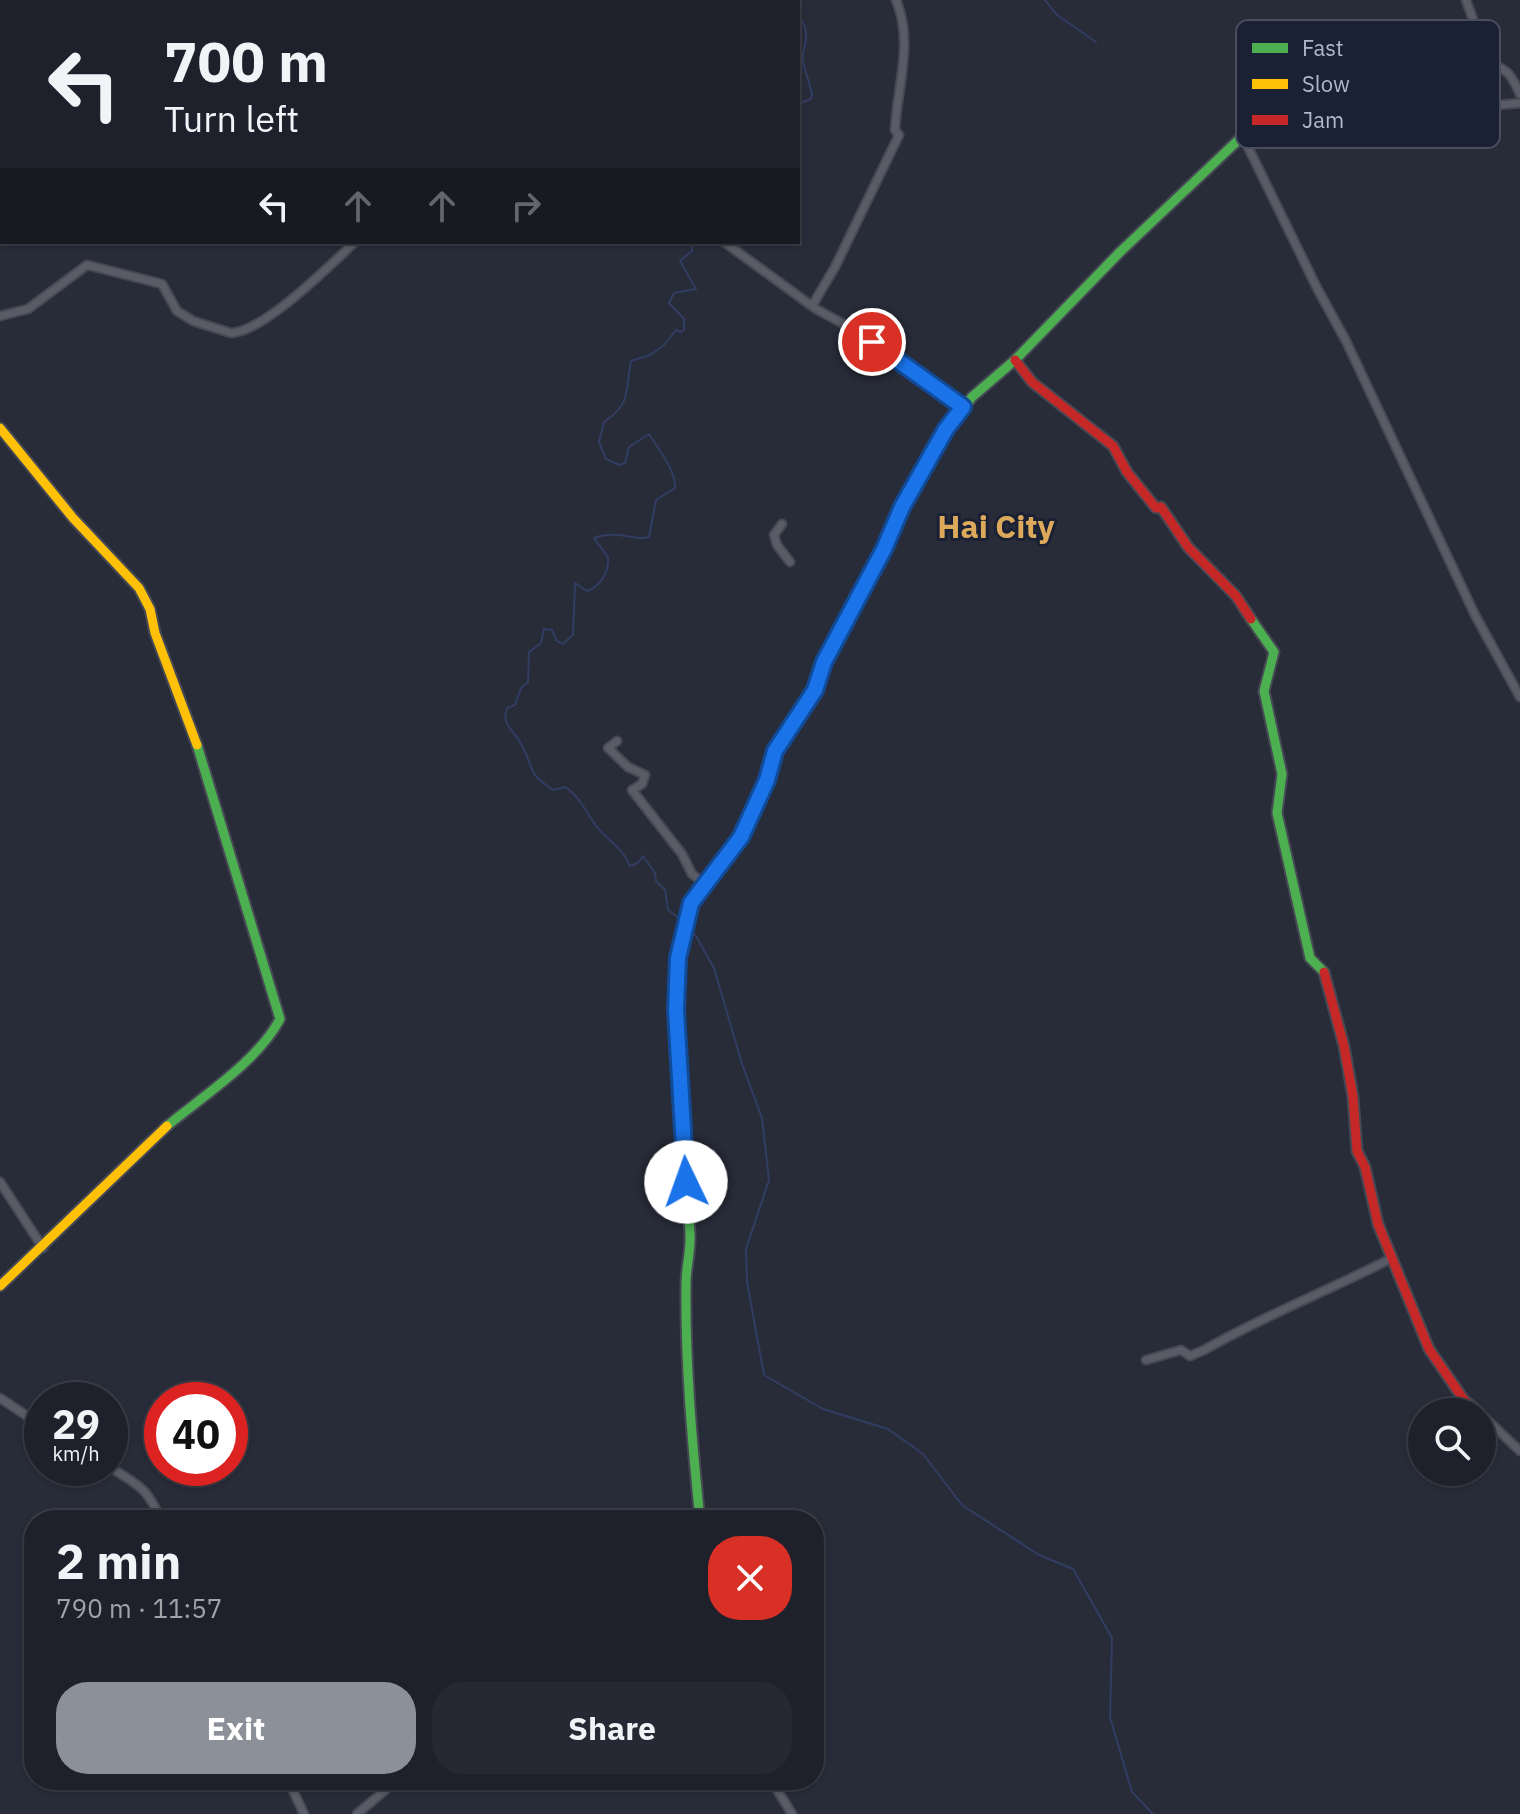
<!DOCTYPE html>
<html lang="en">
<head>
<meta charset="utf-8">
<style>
  :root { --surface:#1e212b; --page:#262933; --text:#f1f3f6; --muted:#a1a3a9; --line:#3c3e47; --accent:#8c9099 }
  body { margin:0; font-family:"IBM Plex Sans",sans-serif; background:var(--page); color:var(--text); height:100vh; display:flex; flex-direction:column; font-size:30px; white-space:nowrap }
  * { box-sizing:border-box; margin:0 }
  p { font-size:26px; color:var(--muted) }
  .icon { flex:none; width:44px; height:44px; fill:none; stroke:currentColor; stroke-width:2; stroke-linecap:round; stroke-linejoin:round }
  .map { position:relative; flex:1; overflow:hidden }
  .panel { position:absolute; left:24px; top:1510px; width:800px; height:280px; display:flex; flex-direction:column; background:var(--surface); border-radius:32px; box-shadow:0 2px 6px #0004,0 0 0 2px var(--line) }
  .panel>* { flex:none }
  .banner { position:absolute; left:0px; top:0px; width:800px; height:244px; box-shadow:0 2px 6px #0004,0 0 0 2px var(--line); background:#1e212b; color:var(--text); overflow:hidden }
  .tools { position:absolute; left:1408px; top:1398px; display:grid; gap:16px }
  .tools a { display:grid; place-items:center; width:88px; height:88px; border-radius:50%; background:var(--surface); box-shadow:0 2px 6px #0004,0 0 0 2px var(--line); font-size:40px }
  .speed { position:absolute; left:24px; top:1382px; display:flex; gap:16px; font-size:40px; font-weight:700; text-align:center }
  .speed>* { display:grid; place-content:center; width:104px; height:104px; border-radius:50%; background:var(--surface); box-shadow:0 2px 6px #0004,0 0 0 2px var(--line); line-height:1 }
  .speed small { font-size:20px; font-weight:400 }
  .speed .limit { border:12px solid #d22; background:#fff; color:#111 }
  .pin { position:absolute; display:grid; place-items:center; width:68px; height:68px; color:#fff; margin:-34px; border:4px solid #fff; border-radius:50%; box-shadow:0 2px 8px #0007 }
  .me { position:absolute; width:88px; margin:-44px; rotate:357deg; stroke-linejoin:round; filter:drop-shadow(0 0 6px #0008) }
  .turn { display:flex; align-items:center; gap:28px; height:168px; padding:0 32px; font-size:36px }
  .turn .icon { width:104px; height:104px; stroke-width:2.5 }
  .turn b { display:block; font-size:56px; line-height:68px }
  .lanes { display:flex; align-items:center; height:76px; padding:0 32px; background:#0003; justify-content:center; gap:40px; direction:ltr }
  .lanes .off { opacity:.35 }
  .round { display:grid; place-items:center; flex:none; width:84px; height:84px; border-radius:32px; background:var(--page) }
  .head { display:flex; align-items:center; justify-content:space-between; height:136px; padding:0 32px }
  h1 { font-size:48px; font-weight:700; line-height:60px }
  .button { display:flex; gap:16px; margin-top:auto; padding:16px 32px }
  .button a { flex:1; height:92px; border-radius:32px; background:var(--accent); color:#fff; font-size:32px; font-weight:700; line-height:92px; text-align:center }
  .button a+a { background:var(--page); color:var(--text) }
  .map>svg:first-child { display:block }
</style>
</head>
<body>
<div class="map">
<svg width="1520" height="1814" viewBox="0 0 1520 1814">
  <rect width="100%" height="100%" fill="#282c39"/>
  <!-- green -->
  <path fill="#25363f" d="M0,0H181L182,2H2L0,104Z"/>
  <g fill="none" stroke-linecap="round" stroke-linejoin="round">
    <!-- stream -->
    <path stroke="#313d62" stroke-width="2" d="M717,0V2
      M1045,0L1057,15L1096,42
      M798,20L803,22C811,43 801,46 803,61C805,72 810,83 812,94L811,99L798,104
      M706,242H717
      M683,921L668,910L665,890L656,881L655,873L643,856L638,863L630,866C622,847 609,842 597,827C586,813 580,796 565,787L553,790C525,772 535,767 520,742C513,729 501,725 507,708L515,705L521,688L528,682L529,652L541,643L544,629L552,630L557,641L563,644L573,635L575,583L587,591C601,586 609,572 608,557L594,538C618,529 637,542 649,537L656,500L675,488C676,470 658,449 649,434L629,447L625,463L619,465L606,459L599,442L604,422C632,403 625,391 631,361L650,355L664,345L676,330L681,332L684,330V319L669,303L674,293L696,289L680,261L692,251L691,242
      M688,929L696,936L714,968L742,1064L762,1118L769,1180L746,1249L747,1282L764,1375L823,1409L888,1429L923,1454L962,1505L1039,1555L1073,1569L1112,1638L1110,1717L1132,1792L1153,1814"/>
    <defs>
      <path id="street" d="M1466,0L1487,58L1490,64C1509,69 1512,77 1520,94
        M210,2L213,0
        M1520,103L1250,129L1247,145L1317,288L1346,341L1475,615L1520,697
        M0,118L2,116
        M724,242L816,309L853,329L963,407
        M812,306L835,267L899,135L895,130C897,87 914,42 896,0
        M0,316L28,309L87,265L162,284L177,311L193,321L231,333C264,332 330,265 355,242
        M782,524L774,535L777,545L790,562
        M617,741L608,748L628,767L645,775L642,784L632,790L682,854L692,874L705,884
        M0,1182L43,1248
        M1146,1360L1181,1350L1190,1356L1204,1350C1265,1315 1330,1290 1392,1258
        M0,1398L42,1426
        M1482,1415L1520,1451
        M110,1467C140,1487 146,1486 161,1520
        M288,1780L304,1814
        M771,1780L792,1814
        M357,1814L397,1780"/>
      <path id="fast" d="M939,441L972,397L1015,360L1120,252L1250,129
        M1251,619L1274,652L1264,691L1282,774L1277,813L1310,958L1324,972
        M687,919C664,1017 684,1134 690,1234C691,1251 686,1267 686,1283C685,1362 692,1441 700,1520
        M167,1126C203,1096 258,1061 280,1019L197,745"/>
      <path id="slow" d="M0,428L73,518L139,588L150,609L155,633L197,745
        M0,1286L167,1126"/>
      <path id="jam" d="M1015,360L1032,382L1113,446L1127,472L1156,508L1161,507L1188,547L1236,596L1251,619
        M687,919L691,903L741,837L767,780L775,751L815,690L824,662L884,549L902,507L939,441
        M1324,972L1344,1046L1353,1097L1357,1151L1365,1167L1378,1224L1429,1349L1464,1400L1478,1412"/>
    </defs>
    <!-- street casing -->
    <use href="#street" stroke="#464953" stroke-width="11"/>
    <!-- fast casing -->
    <use href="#fast" stroke="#464953" stroke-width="13"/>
    <!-- slow casing -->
    <use href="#slow" stroke="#464953" stroke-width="13"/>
    <!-- jam casing -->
    <use href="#jam" stroke="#464953" stroke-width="13"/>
    <!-- street -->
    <use href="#street" stroke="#595c66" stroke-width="7"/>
    <!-- fast -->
    <use href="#fast" stroke="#4caf50" stroke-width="9"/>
    <!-- slow -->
    <use href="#slow" stroke="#ffc107" stroke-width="9"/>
    <!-- jam -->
    <use href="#jam" stroke="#c62828" stroke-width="9"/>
  </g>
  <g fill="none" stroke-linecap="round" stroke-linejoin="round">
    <defs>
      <path id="route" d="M686,1182L676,1010L678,958L691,903L741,837L767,780L775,751L815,690L824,662L884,549L902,507L946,429L963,407L872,342"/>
    </defs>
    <!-- route casing -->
    <use href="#route" stroke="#114b97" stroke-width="20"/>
    <!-- route -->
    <use href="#route" stroke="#1a73e8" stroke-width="14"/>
  </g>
  <g text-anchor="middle" stroke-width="6" stroke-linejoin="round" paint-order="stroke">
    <!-- district labels -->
    <g font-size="32" font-weight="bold" fill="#dda95a" stroke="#1b2134">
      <text x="996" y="538">Hai City</text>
    </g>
  </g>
  <!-- legend -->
  <rect x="1236" y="20" width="264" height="128" rx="12" fill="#1b2134" stroke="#484e61" stroke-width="2"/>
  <rect x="1252" y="43" width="36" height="10" fill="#4caf50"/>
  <rect x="1252" y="79" width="36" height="10" fill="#ffc107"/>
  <rect x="1252" y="115" width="36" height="10" fill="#c62828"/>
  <g font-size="22" fill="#b2b7ca">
    <text x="1302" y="56">Fast</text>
    <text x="1302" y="92">Slow</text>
    <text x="1302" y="128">Jam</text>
  </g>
</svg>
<div class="tools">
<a><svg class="icon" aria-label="search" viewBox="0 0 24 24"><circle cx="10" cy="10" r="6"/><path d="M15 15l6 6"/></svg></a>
</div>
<div class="speed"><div>29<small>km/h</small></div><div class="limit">40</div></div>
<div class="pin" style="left:872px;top:342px;background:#d93025"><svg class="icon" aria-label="arrive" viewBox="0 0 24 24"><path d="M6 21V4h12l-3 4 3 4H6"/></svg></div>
<svg class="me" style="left:686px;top:1182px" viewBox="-20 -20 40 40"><circle r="19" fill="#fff"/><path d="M0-13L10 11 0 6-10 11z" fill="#1a73e8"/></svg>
<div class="banner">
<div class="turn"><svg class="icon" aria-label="left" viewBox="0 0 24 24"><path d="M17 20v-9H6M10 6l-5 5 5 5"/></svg><div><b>700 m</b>Turn left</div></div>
<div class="lanes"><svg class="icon" aria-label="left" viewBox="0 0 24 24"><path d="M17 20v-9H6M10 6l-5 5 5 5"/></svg><svg class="icon off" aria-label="ahead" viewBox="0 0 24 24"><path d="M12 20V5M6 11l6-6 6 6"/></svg><svg class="icon off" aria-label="ahead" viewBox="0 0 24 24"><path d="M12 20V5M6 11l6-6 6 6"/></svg><svg class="icon off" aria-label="right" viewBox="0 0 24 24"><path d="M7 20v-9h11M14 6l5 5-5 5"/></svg></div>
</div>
<section class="panel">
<div class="head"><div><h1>2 min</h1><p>790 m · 11:57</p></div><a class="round" style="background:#d93025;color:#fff"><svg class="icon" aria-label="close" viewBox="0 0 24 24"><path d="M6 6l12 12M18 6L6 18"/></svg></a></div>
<div class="button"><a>Exit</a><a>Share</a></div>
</section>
</div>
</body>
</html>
